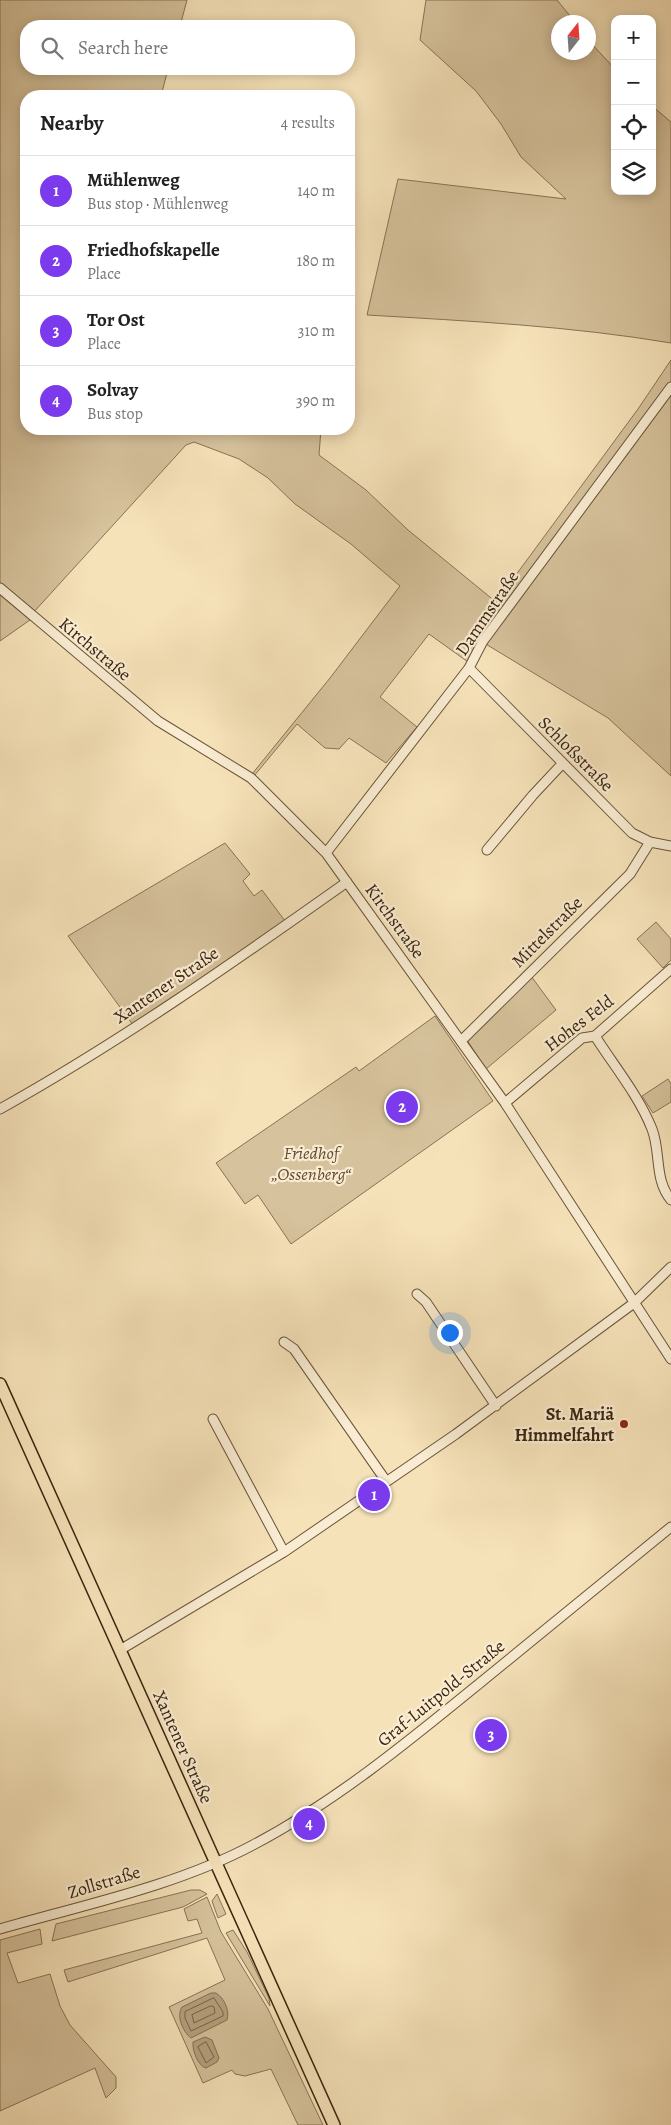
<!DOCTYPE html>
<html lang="en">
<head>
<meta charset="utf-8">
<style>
  body { margin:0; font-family:Alegreya,serif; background:#f6f6f6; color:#222 }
  .controls { position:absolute; right:15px; top:15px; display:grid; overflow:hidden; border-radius:10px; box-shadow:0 2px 12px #0003 }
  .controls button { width:45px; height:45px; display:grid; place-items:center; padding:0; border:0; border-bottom:1px solid #e0e0e0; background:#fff; color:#222; font:25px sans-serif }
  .compass { position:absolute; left:551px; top:15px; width:45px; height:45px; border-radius:50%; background:#fff; box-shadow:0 2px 12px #0003; rotate:17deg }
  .you { position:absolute; left:449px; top:1332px; width:18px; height:18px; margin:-12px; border:4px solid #fff; border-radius:50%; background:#1a73e8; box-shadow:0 0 0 8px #1a73e833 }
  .badge { display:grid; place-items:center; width:32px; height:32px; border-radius:50%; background:#7c3aed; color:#fff; font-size:16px; font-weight:700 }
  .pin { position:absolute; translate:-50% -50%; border:2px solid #fff; box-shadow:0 1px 5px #0006 }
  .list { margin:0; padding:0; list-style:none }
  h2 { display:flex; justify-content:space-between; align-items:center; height:65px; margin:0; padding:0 20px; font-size:21px }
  h2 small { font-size:16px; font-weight:400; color:#767676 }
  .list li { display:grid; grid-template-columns:32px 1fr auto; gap:15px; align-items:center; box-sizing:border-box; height:70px; padding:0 20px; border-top:1px solid #e0e0e0 }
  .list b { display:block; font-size:19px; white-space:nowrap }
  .list p { margin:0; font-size:16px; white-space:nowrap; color:#767676 }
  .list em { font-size:16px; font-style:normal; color:#767676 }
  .icon { flex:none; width:28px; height:28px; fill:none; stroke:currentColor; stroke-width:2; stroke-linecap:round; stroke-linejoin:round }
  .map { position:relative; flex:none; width:671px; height:2125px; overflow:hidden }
  .search { position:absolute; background:#fff; box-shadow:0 2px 12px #0003; left:20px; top:20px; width:335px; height:55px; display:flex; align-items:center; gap:12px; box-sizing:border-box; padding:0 18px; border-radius:20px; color:#767676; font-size:19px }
  .panel { position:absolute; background:#fff; box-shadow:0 2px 12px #0003; left:20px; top:90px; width:335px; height:345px; border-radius:20px }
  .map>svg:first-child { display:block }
  .green { fill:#d6c29c; stroke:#887355 }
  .water { fill:#b6a17f; stroke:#846f52 }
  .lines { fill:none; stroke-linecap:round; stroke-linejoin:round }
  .shore { stroke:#786246; stroke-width:1 }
  .minor-casing { stroke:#695439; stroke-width:11 }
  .major-casing { stroke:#3a240e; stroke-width:14 }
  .minor { stroke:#f9ecd2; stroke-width:9 }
  .major { stroke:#f6e2b9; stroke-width:11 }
  .poi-dot { fill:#8f2418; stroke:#f9ecd2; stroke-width:2 }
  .labels { text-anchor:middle; stroke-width:4.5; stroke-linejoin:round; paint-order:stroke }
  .street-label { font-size:18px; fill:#3a240e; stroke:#f9ecd2 }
  .park-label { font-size:18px; font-style:italic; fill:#614c32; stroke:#f9ecd2 }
  .poi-label { font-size:18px; font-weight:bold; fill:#3a240e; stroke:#f9ecd2; text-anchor:end }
</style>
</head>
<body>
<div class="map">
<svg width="671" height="2125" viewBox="0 0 671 2125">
  <rect width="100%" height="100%" fill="#f6e2b9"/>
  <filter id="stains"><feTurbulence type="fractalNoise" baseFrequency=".004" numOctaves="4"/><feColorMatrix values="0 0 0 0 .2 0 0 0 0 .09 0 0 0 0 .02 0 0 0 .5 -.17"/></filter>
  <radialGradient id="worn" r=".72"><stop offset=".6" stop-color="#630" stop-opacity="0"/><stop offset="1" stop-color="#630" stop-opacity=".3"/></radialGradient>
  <path class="green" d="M 0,0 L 187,0 L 180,26 L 26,26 L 26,69 L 168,69 L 161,96 L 26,96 L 26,429 L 321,429 L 319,455 L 366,490 L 408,530 L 496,602 L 638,409 L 671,360 L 671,384 L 468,662 L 429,634 L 380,697 L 417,727 L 386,763 L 349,738 L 339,749 L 325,748 L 297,724 L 254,776 L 252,774 L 330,678 L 400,586 L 351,544 L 295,504 L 268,478 L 239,459 L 194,442 L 186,445 L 32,614 L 0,586 Z
    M 426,0 L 557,0 L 575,22 L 558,22 L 558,52 L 588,52 L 589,41 L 615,69 L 615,191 L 652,191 L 652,106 L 671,122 L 671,343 C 570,326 469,321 367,315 L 398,179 L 566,199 L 521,157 L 501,124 L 476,91 L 420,40 Z
    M 671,393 L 671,776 L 608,718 L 484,643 Z
    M 0,595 L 30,620 L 0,641 Z
    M 225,843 L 250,874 L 243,881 L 254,896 L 262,890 L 285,921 L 133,1025 L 68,936 Z
    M 656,922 L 671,939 L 671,960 L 663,968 L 637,939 Z
    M 531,976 L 556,1010 L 486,1069 L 467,1040 Z
    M 435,1016 L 493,1101 L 291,1244 L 258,1195 L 245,1204 L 216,1163 L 356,1067 L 359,1071 Z
    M 668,1079 L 671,1084 L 671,1102 L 653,1113 L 642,1096 Z
    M 191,1890 L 200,1890 L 207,1894 L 183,1907 L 52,1941 L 56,1924 Z
    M 217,1894 L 226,1914 L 218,1918 L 212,1901 Z
    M 207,1897 L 221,1932 L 268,2009 L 323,2125 L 298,2125 L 271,2069 L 245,2076 L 235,2074 L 232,2070 L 203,2083 L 169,2007 L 225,1980 L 207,1938 L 68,1982 L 64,1970 L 202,1933 L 197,1919 L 188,1921 L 184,1909 Z
    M 40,1929 L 42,1944 L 7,1953 L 18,1983 L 50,1974 L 60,2006 L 70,2025 L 116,2077 L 116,2088 L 106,2098 L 95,2068 L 0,2111 L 0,1940 Z
    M 233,1930 L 247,1952 L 269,1998 L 270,2006 L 226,1933 Z"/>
  <path class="water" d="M 211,1993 L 216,1993 C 224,1998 230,2010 227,2020 L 191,2038 C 183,2032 176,2016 182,2007 Z
    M 205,2037 L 212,2040 L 219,2058 L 217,2062 L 206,2068 C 198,2066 192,2050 193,2042 Z"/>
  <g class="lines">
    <path class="shore" d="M 214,1998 L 223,2012 L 223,2016 L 191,2031 L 185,2018 L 185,2012 Z
      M 211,2006 L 214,2007 L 215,2013 L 194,2023 L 192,2015 Z
      M 206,2042 L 214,2057 L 206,2063 L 198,2047 Z"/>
    <g class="minor-casing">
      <path id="minor" d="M 0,588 L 158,721 L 251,778 L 326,853 L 505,1103 L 671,1359
        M 469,668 L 632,833 L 650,842 L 671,846
        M 487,850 L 533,795 L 562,764
        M 326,853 L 469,668 L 483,641 L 671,387
        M 595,1036 C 614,1066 639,1096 652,1129 C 661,1152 654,1180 671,1200
        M 461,1041 L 630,874 L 650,842
        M 505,1103 L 582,1038 L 595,1036 L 671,969
        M 0,1109 C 120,1042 234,962 347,882
        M 417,1294 L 426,1302 L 496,1406
        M 284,1342 L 294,1349 L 386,1481
        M 213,1419 L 284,1552
        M 120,1650 L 284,1552 L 456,1434 L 634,1303 L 671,1267
        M 0,1929 C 83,1905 176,1886 253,1845 C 335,1802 409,1741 480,1683 C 544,1631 608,1579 671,1527"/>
    </g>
    <g class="major-casing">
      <path id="major" d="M 0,1384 L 334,2125"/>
    </g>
    <use href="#minor" class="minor"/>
    <use href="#major" class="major"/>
  </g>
  <circle class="poi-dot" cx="624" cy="1424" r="5"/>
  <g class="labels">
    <g class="street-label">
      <text transform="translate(487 613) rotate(-56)" y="6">Dammstraße</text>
      <text transform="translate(95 649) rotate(40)" y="6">Kirchstraße</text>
      <text transform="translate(576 754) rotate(45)" y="6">Schloßstraße</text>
      <text transform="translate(395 921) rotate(54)" y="6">Kirchstraße</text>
      <text transform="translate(547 932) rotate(-45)" y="6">Mittelstraße</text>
      <text transform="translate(166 985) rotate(-34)" y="6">Xantener Straße</text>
      <text transform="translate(579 1023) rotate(-37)" y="6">Hohes Feld</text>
      <text transform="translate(441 1693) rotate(-39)" y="6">Graf-Luitpold-Straße</text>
      <text transform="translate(183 1747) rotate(66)" y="6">Xantener Straße</text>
      <text transform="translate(104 1882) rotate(-17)" y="6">Zollstraße</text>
    </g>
    <g class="park-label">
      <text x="311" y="1159">Friedhof<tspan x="311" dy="21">„Ossenberg“</tspan></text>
    </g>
    <g class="poi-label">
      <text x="614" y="1420">St. Mariä<tspan x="614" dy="21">Himmelfahrt</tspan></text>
    </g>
  </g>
  <rect width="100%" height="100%" filter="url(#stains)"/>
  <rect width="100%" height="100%" fill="url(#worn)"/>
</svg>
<div class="controls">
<button>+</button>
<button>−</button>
<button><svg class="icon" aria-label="locate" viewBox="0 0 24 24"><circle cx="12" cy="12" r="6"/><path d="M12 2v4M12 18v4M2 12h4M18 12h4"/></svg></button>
<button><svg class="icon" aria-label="layers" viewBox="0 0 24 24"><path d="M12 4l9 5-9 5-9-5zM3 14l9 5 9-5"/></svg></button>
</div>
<svg class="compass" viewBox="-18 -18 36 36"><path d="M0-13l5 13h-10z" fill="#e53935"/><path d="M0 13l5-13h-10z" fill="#767676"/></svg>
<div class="you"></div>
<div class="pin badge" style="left:374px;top:1495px">1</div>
<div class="pin badge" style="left:402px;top:1107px">2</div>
<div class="pin badge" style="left:491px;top:1735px">3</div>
<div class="pin badge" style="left:309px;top:1824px">4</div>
<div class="search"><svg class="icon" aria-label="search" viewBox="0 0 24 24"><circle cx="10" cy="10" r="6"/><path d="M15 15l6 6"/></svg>Search here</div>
<section class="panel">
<h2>Nearby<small>4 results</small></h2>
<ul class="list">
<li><span class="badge">1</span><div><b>Mühlenweg</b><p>Bus stop · Mühlenweg</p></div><em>140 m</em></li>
<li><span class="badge">2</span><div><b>Friedhofskapelle</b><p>Place</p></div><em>180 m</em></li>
<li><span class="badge">3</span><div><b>Tor Ost</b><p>Place</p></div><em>310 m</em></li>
<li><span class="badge">4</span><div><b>Solvay</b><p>Bus stop</p></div><em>390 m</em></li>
</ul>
</section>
</div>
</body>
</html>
